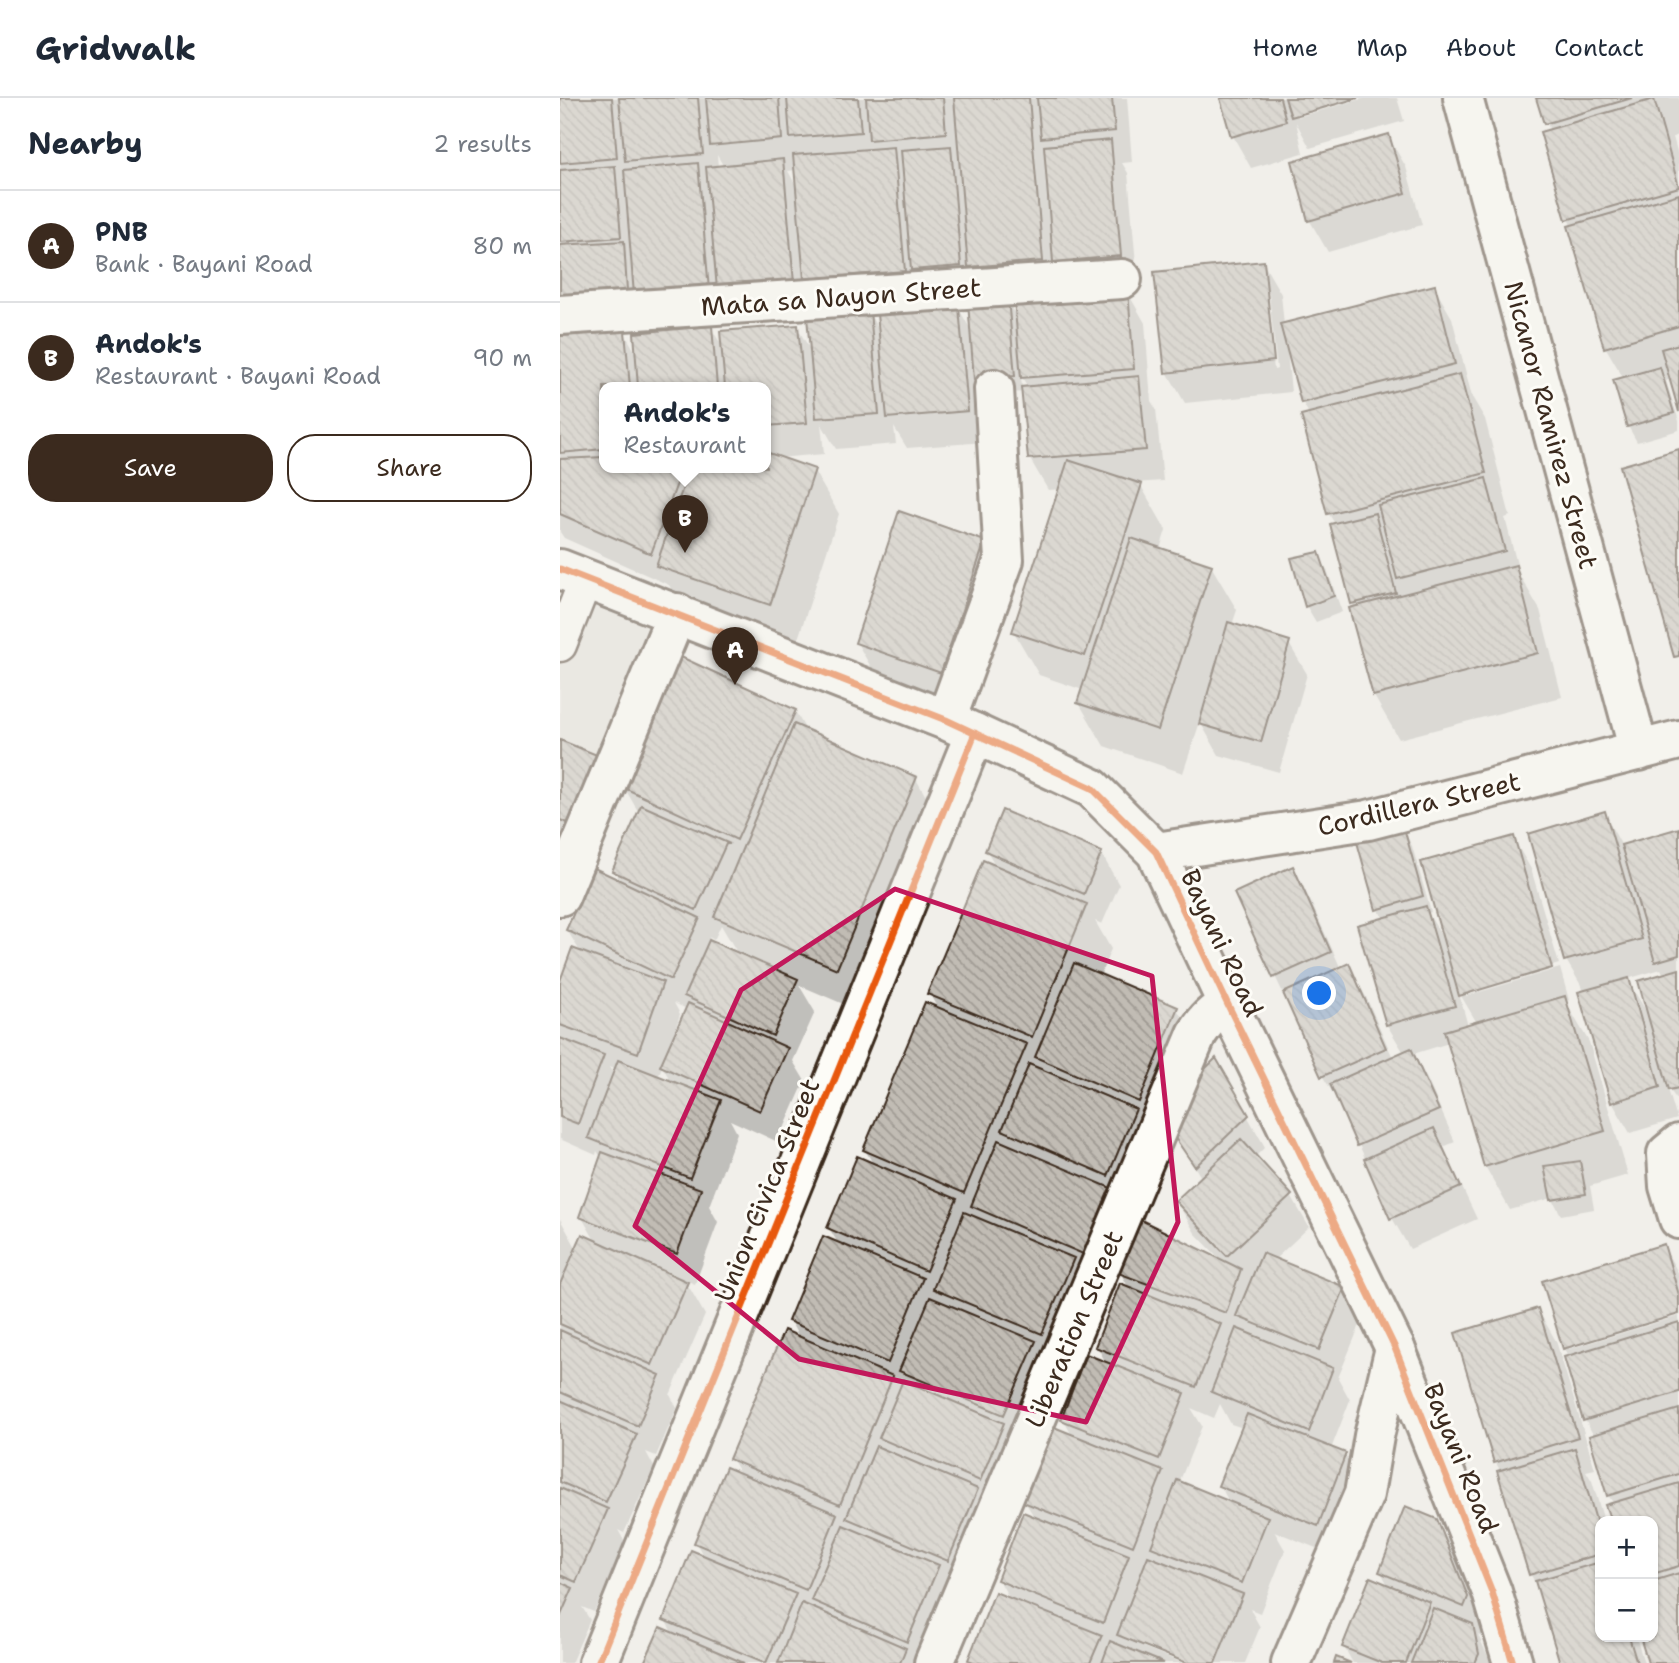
<!DOCTYPE html>
<html lang="en">
<head>
<meta charset="utf-8">
<style>
  body { margin:0; font-family:"Shantell Sans",sans-serif; background:#f2f2f3; color:#1f2937 }
  .controls { position:absolute; right:21px; bottom:21px; display:grid; overflow:hidden; border-radius:14px; box-shadow:0 2px 5px #0004 }
  .controls button { width:63px; height:63px; display:grid; place-items:center; padding:0; border:0; border-bottom:2px solid #e0e1e3; background:#fff; color:#1f2937; font:35px sans-serif }
  .you { position:absolute; left:760px; top:896px; width:24px; height:24px; margin:-18px; border:5px solid #fff; border-radius:50%; background:#1a73e8; box-shadow:0 0 0 10px #1a73e833 }
  .badge { display:grid; place-items:center; width:46px; height:46px; border-radius:50%; background:#3b2a1e; color:#fff; font-size:23px; font-weight:700 }
  .pin { position:absolute; translate:-50% -58px; filter:drop-shadow(0 2px 4px #0008) }
  .pin::after { content:''; position:absolute; top:37px; width:24px; height:21px; background:inherit; clip-path:polygon(0 0,100% 0,50% 100%) }
  .popup { position:absolute; left:39px; top:284px; width:172px; height:91px; box-sizing:border-box; display:grid; place-content:center; border-radius:14px; background:#fff; filter:drop-shadow(0 2px 5px #0005); font-size:23px; white-space:nowrap; color:#747a83 }
  .popup b { font-size:26px; color:#1f2937 }
  .popup::after { content:''; position:absolute; left:50%; top:100%; margin-left:-14px; border:14px solid transparent; border-top-color:#fff }
  .list { margin:0; padding:0; list-style:none }
  h2 { display:flex; justify-content:space-between; align-items:center; height:91px; margin:0; padding:0 28px; font-size:30px }
  h2 small { font-size:23px; font-weight:400; color:#747a83 }
  .list li { display:grid; grid-template-columns:46px 1fr auto; gap:21px; align-items:center; box-sizing:border-box; height:112px; padding:0 28px; border-top:2px solid #e0e1e3 }
  .list b { display:block; font-size:26px; white-space:nowrap }
  .list p { margin:0; font-size:23px; white-space:nowrap; color:#747a83 }
  .list em { font-size:23px; font-style:normal; color:#747a83 }
  .actions { display:flex; gap:14px; padding:21px 28px }
  .actions a { flex:1; padding:16px 0; border:2px solid #3b2a1e; border-radius:28px; text-align:center; font-size:24px; color:#3b2a1e }
  .actions .main { background:#3b2a1e; color:#fff }
  .map { position:relative; flex:none; width:1119px; height:1565px; overflow:hidden }
  header { display:flex; align-items:center; gap:42px; box-sizing:border-box; height:98px; padding:0 35px; background:#fff; border-bottom:2px solid #e0e1e3 }
  header strong { font-size:33px }
  nav { display:flex; gap:38px; margin-inline-start:auto; font-size:24px }
  main { display:flex }
  aside { flex:1; background:#fff }
  .map>svg:first-child { display:block }
  .built { fill:#e3e0da }
  .shadow { fill:#0003; fill-rule:evenodd }
  .building { fill:url(#building-back-hatch); stroke:#3b2a1e; stroke-width:2 }
  .lines { fill:none; stroke-linecap:round; stroke-linejoin:round }
  .lane-casing { stroke:#3b2a1e; stroke-width:37 }
  .street-casing { stroke:#3b2a1e; stroke-width:44 }
  .secondary-casing { stroke:#3b2a1e; stroke-width:44 }
  .lane { stroke:#fdfcf7; stroke-width:32 }
  .street { stroke:#fdfcf7; stroke-width:38 }
  .secondary { stroke:#fdfcf7; stroke-width:38 }
  .cycleway-casing { stroke:#fdfcf7; stroke-width:11 }
  .cycleway { stroke:#e8590c; stroke-width:7 }
  .marked { fill:none; stroke:#c2185b; stroke-width:5; stroke-linejoin:round }
  .labels { text-anchor:middle; stroke-width:6; stroke-linejoin:round; paint-order:stroke }
  .street-label { font-size:26px; fill:#3b2a1e; stroke:#fdfcf7 }
</style>
</head>
<body>
<header>
<strong>Gridwalk</strong>
<nav><a>Home</a><a>Map</a><a>About</a><a>Contact</a></nav>
</header>
<main>
<aside>
<h2>Nearby<small>2 results</small></h2>
<ul class="list">
<li><span class="badge">A</span><div><b>PNB</b><p>Bank · Bayani Road</p></div><em>80 m</em></li>
<li><span class="badge">B</span><div><b>Andok's</b><p>Restaurant · Bayani Road</p></div><em>90 m</em></li>
</ul>
<div class="actions"><a class="main">Save</a><a>Share</a></div>
</aside>
<div class="map">
<svg width="1119" height="1565" viewBox="0 0 1119 1565">
  <defs>
    <pattern id="building-back-hatch" width="6" height="6" patternUnits="userSpaceOnUse" patternTransform="scale(1.75)"><rect width="6" height="6" fill="#c1bcb4"/><path d="M-1 5l2 2M0 0l6 6M5-1l2 2" fill="none" stroke="#9e9992"/></pattern>
  </defs>
  <rect width="100%" height="100%" fill="#f1efea"/>
  <filter id="ink" filterUnits="userSpaceOnUse"><feTurbulence type="fractalNoise" baseFrequency=".0143" numOctaves="2"/><feDisplacementMap in="SourceGraphic" scale="14" xChannelSelector="R" yChannelSelector="G"/><feConvolveMatrix kernelMatrix="1 2 1 2 8 2 1 2 1" color-interpolation-filters="sRGB"/></filter>
  <g filter="url(#ink)">
    <path class="built" d="M 0,493 L 87,529 L 7,726 L 0,723 Z"/>
    <path class="shadow" d="M 0,0 L 567,0 L 572,64 L 562,65 L 568,75 L 578,189 L 565,190 L 585,225 L 591,303 L 596,311 L 603,383 L 573,385 L 581,388 L 606,432 L 600,451 L 651,468 L 677,512 L 672,527 L 728,544 L 747,576 L 719,674 L 659,657 L 640,624 L 623,675 L 544,648 L 519,605 L 523,592 L 479,577 L 454,534 L 501,391 L 488,392 L 470,361 L 464,294 L 425,297 L 420,288 L 425,344 L 347,350 L 334,329 L 336,346 L 276,351 L 261,325 L 264,356 L 217,360 L 254,373 L 279,416 L 235,550 L 124,512 L 109,487 L 4,440 L 0,434 L 0,240 L 64,234 L 77,257 L 75,236 L 151,230 L 164,251 L 162,235 L 237,229 L 252,255 L 249,220 L 309,215 L 321,236 L 319,218 L 399,211 L 413,236 L 410,206 L 447,202 L 457,220 L 456,203 L 536,196 L 536,193 L 513,195 L 498,169 L 500,194 L 428,199 L 416,180 L 418,199 L 370,203 L 360,186 L 362,204 L 264,212 L 248,184 L 250,216 L 177,222 L 164,201 L 166,223 L 94,228 L 83,209 L 84,224 L 1,230 ZM 157,57 L 164,69 L 158,69 ZM 236,72 L 238,91 L 228,73 ZM 461,277 L 468,290 L 462,290 ZM 44,289 L 206,289 L 206,369 L 98,369 L 99,372 L 93,369 L 44,369 ZM 129,375 L 124,392 L 118,382 L 109,377 Z
      M 662,0 L 792,0 L 738,15 L 738,19 L 805,0 L 837,0 L 844,23 L 750,50 L 736,24 L 743,55 L 691,70 L 673,38 Z
      M 978,0 L 1119,0 L 1119,37 L 1113,39 L 1119,60 L 1119,308 L 1111,281 L 1106,283 L 1119,323 L 1119,332 L 1077,344 L 1068,328 L 1064,281 L 1046,250 L 1010,129 L 1012,129 L 1008,121 L 990,33 Z
      M 828,38 L 846,69 L 862,127 L 768,154 L 750,123 L 734,64 Z
      M 703,165 L 721,196 L 724,227 L 874,189 L 892,220 L 912,299 L 925,321 L 950,418 L 945,420 L 960,478 L 980,512 L 1002,599 L 839,641 L 814,598 L 775,426 L 769,416 L 744,318 L 749,316 L 743,305 L 729,254 L 727,254 L 731,294 L 625,305 L 607,274 ZM 706,195 L 709,195 L 717,271 L 714,272 Z
      M 424,444 L 442,475 L 398,605 L 315,576 L 297,545 Z
      M 758,456 L 767,472 L 782,514 L 756,524 L 747,509 L 733,462 Z
      M 235,613 L 247,634 L 356,681 L 381,725 L 302,914 L 239,887 L 255,914 L 233,963 L 245,983 L 218,1044 L 170,1022 L 177,1035 L 149,1108 L 158,1124 L 135,1186 L 125,1182 L 145,1217 L 110,1297 L 117,1310 L 96,1358 L 86,1354 L 94,1369 L 64,1435 L 58,1432 L 65,1444 L 34,1514 L 22,1509 L 30,1522 L 11,1565 L 0,1565 L 0,1121 L 17,1151 L 36,1144 L 21,1118 L 42,1061 L 37,1053 L 36,1057 L 0,1041 L 0,888 L 21,855 L 7,832 L 61,785 L 54,772 L 79,715 L 64,689 ZM 161,827 L 178,856 L 152,845 L 149,839 L 154,842 ZM 114,905 L 127,911 L 116,936 L 114,935 L 120,916 ZM 102,968 L 112,985 L 98,980 ZM 49,969 L 56,971 L 54,977 Z
      M 0,644 L 36,659 L 54,690 L 0,801 Z
      M 1044,716 L 1062,748 L 1119,732 L 1119,1005 L 1107,988 L 1117,1021 L 1070,1035 L 1052,1004 L 1025,894 L 1006,862 ZM 1101,871 L 1104,877 L 1089,918 L 1067,881 Z
      M 843,732 L 852,748 L 871,814 L 868,815 L 884,842 L 953,740 L 971,771 L 999,866 L 906,894 L 906,898 L 1000,870 L 1009,902 L 1005,903 L 1029,944 L 1068,1077 L 1030,1088 L 1034,1111 L 1001,1117 L 992,1100 L 950,1112 L 925,1068 L 889,945 L 853,956 L 868,983 L 895,1044 L 883,1049 L 917,1121 L 850,1151 L 832,1120 L 782,1009 L 763,979 L 676,796 L 732,771 L 750,802 L 781,871 L 788,867 L 806,899 L 833,960 L 844,955 L 827,927 L 799,829 L 824,821 L 818,811 ZM 899,896 L 900,896 L 917,925 L 908,928 Z
      M 427,753 L 541,755 L 559,787 L 542,826 L 535,823 L 551,851 L 540,878 L 617,911 L 635,942 L 369,1565 L 86,1565 L 113,1536 L 105,1522 L 144,1459 L 136,1445 L 181,1377 L 171,1361 L 240,1241 L 230,1223 L 279,1147 L 269,1130 L 314,1067 L 305,1052 L 378,911 L 369,895 L 437,770 Z
      M 656,963 L 705,1049 L 695,1059 L 731,1098 L 749,1129 L 714,1162 L 784,1190 L 802,1222 L 778,1280 L 790,1302 L 771,1351 L 785,1357 L 803,1388 L 776,1458 L 714,1433 L 725,1452 L 700,1515 L 690,1511 L 700,1529 L 685,1565 L 631,1565 L 583,1545 L 583,1549 L 622,1565 L 412,1565 L 410,1562 L 451,1503 L 439,1482 L 475,1420 L 465,1404 L 513,1339 L 503,1321 L 547,1267 L 537,1248 L 570,1192 L 560,1174 L 662,1163 L 635,1135 L 617,1104 L 642,1081 L 615,1037 ZM 660,1306 L 671,1326 L 683,1330 L 660,1387 L 670,1406 L 619,1385 L 642,1328 L 631,1310 L 654,1320 Z
      M 1103,1148 L 1119,1176 L 1119,1214 L 1009,1248 L 1009,1251 L 1119,1218 L 1119,1565 L 1090,1565 L 1082,1539 L 1093,1539 L 1093,1423 L 1052,1423 L 1048,1408 L 1054,1406 L 1048,1397 L 1034,1338 L 1025,1322 L 1009,1259 L 1004,1251 L 984,1184 Z
      M 978,1212 L 996,1243 L 1035,1371 L 1026,1373 L 1032,1383 L 1044,1423 L 1040,1423 L 1040,1539 L 1076,1539 L 1084,1565 L 1002,1565 L 980,1494 L 971,1477 L 941,1374 L 936,1365 L 897,1236 Z
      M 876,1422 L 894,1454 L 925,1532 L 922,1539 L 918,1537 L 931,1565 L 793,1565 L 784,1549 L 829,1489 L 821,1474 Z"/>
    <path class="building" d="M 0,0 L 52,0 L 57,60 L 0,65 Z
      M 59,0 L 138,0 L 143,56 L 65,63 Z
      M 146,0 L 219,0 L 222,41 L 150,48 Z
      M 227,0 L 298,0 L 301,34 L 230,40 Z
      M 306,0 L 383,0 L 386,35 L 309,42 Z
      M 394,0 L 469,0 L 483,163 L 408,169 Z
      M 477,0 L 552,0 L 555,33 L 481,40 Z
      M 660,0 L 720,0 L 726,23 L 671,39 Z
      M 725,0 L 798,0 L 731,19 Z
      M 976,0 L 1072,0 L 984,26 Z
      M 1094,1 L 1119,89 L 1006,122 L 980,34 Z
      M 829,36 L 846,95 L 748,123 L 732,63 Z
      M 551,42 L 561,158 L 493,164 L 484,48 Z
      M 391,48 L 401,168 L 351,172 L 341,52 Z
      M 334,49 L 345,173 L 244,181 L 233,57 Z
      M 223,61 L 234,185 L 157,191 L 146,69 Z
      M 138,65 L 149,192 L 74,197 L 64,72 Z
      M 55,68 L 61,139 L 0,144 L 0,72 Z
      M 1119,96 L 1119,228 L 1044,250 L 1008,128 Z
      M 64,143 L 67,193 L 0,198 L 0,147 Z
      M 704,163 L 714,263 L 605,275 L 594,174 Z
      M 875,187 L 895,266 L 741,305 L 720,226 Z
      M 568,192 L 574,271 L 461,280 L 454,201 Z
      M 448,200 L 455,278 L 414,282 L 408,204 Z
      M 399,209 L 408,313 L 327,320 L 317,216 Z
      M 310,213 L 319,316 L 256,320 L 247,219 Z
      M 238,227 L 247,325 L 206,328 L 206,289 L 165,289 L 160,233 Z
      M 152,228 L 157,289 L 78,289 L 74,235 Z
      M 65,233 L 70,289 L 44,289 L 44,351 L 0,355 L 0,238 Z
      M 1119,246 L 1119,314 L 1101,251 Z
      M 1100,269 L 1114,315 L 1067,329 L 1053,282 Z
      M 900,276 L 926,375 L 767,416 L 741,317 Z
      M 579,278 L 586,352 L 468,361 L 461,289 Z
      M 1119,351 L 1119,558 L 1114,559 L 1060,368 Z
      M 206,354 L 255,371 L 210,507 L 96,468 L 130,369 L 206,369 Z
      M 44,359 L 44,369 L 97,369 L 119,380 L 91,456 L 0,416 L 0,361 Z
      M 508,362 L 582,386 L 525,558 L 452,534 Z
      M 926,380 L 945,453 L 837,481 L 818,407 Z
      M 339,413 L 425,443 L 381,575 L 295,545 Z
      M 815,415 L 836,495 L 791,506 L 770,426 Z
      M 571,440 L 652,467 L 598,632 L 517,605 Z
      M 759,454 L 774,498 L 745,509 L 731,460 Z
      M 956,467 L 978,555 L 813,598 L 789,510 Z
      M 668,524 L 730,543 L 701,644 L 639,626 Z
      M 121,559 L 236,612 L 177,742 L 62,689 Z
      M 234,626 L 357,679 L 277,871 L 154,819 Z
      M 0,642 L 37,657 L 8,725 L 0,722 Z
      M 81,707 L 170,746 L 166,746 L 136,812 L 52,773 Z
      M 442,712 L 542,754 L 524,796 L 425,753 Z
      M 1045,713 L 1082,841 L 1004,863 L 968,736 Z
      M 844,730 L 863,798 L 816,812 L 797,744 Z
      M 1119,730 L 1119,857 L 1095,864 L 1061,747 Z
      M 954,738 L 992,870 L 899,898 L 861,764 Z
      M 423,762 L 527,806 L 472,939 L 367,896 Z
      M 733,768 L 771,854 L 713,880 L 674,795 Z
      M 34,770 L 140,820 L 111,882 L 6,832 Z
      M 866,808 L 895,908 L 826,927 L 797,827 Z
      M 149,842 L 238,881 L 213,938 L 124,898 Z
      M 12,850 L 103,884 L 78,955 L 0,927 L 0,883 Z
      M 514,865 L 618,909 L 579,1004 L 475,959 Z
      M 789,865 L 826,950 L 761,979 L 723,895 Z
      M 1119,871 L 1119,990 L 1109,992 L 1078,883 Z
      M 1069,880 L 1100,989 L 1051,1005 L 1018,894 Z
      M 1005,898 L 1045,1033 L 924,1069 L 884,933 Z
      M 365,904 L 467,946 L 404,1095 L 303,1052 Z
      M 128,905 L 228,950 L 200,1013 L 100,968 Z
      M 0,940 L 44,957 L 18,1026 L 0,1019 Z
      M 851,950 L 879,1012 L 797,1048 L 770,986 Z
      M 656,960 L 689,1017 L 635,1069 L 613,1037 L 638,978 Z
      M 58,962 L 161,1002 L 130,1080 L 28,1040 Z
      M 469,966 L 576,1011 L 548,1078 L 442,1032 Z
      M 874,1030 L 901,1089 L 830,1121 L 804,1061 Z
      M 681,1041 L 732,1097 L 667,1158 L 615,1103 Z
      M 438,1042 L 551,1090 L 523,1156 L 411,1108 Z
      M 42,1054 L 141,1091 L 117,1156 L 19,1119 Z
      M 297,1058 L 397,1101 L 366,1173 L 267,1130 Z
      M 1020,1063 L 1026,1096 L 991,1102 L 984,1068 Z
      M 404,1114 L 514,1160 L 482,1236 L 373,1191 Z
      M 579,1121 L 681,1171 L 666,1215 L 558,1175 Z
      M 22,1136 L 128,1184 L 92,1267 L 0,1226 L 0,1186 Z
      M 263,1138 L 363,1180 L 328,1265 L 228,1223 Z
      M 1104,1146 L 1119,1197 L 1119,1216 L 1003,1251 L 982,1183 Z
      M 702,1155 L 785,1189 L 759,1252 L 676,1218 Z
      M 560,1185 L 661,1226 L 636,1289 L 535,1249 Z
      M 370,1199 L 476,1243 L 444,1317 L 339,1273 Z
      M 978,1210 L 1018,1339 L 934,1365 L 895,1235 Z
      M 1119,1224 L 1119,1294 L 1023,1323 L 1004,1259 Z
      M 676,1230 L 773,1270 L 749,1334 L 651,1294 Z
      M 0,1232 L 100,1277 L 78,1328 L 0,1294 Z
      M 224,1232 L 333,1278 L 280,1407 L 169,1361 Z
      M 526,1256 L 625,1295 L 599,1361 L 501,1322 Z
      M 343,1282 L 444,1325 L 420,1383 L 319,1340 Z
      M 0,1302 L 77,1336 L 46,1404 L 0,1384 Z
      M 1119,1311 L 1119,1376 L 1047,1398 L 1029,1338 Z
      M 687,1316 L 786,1355 L 758,1428 L 658,1388 Z
      M 494,1329 L 603,1373 L 573,1448 L 463,1404 Z
      M 316,1348 L 418,1391 L 388,1463 L 286,1420 Z
      M 1015,1350 L 1040,1436 L 1040,1456 L 969,1477 L 937,1373 Z
      M 166,1369 L 277,1416 L 246,1492 L 134,1445 Z
      M 617,1382 L 708,1419 L 682,1485 L 591,1449 Z
      M 1119,1385 L 1119,1468 L 1093,1476 L 1093,1423 L 1051,1423 L 1045,1407 Z
      M 0,1390 L 48,1411 L 16,1484 L 0,1477 Z
      M 845,1408 L 877,1421 L 908,1499 L 904,1509 L 819,1474 Z
      M 463,1414 L 569,1457 L 543,1525 L 437,1482 Z
      M 283,1427 L 379,1467 L 347,1544 L 251,1502 Z
      M 131,1452 L 236,1496 L 206,1565 L 103,1522 Z
      M 588,1458 L 683,1496 L 655,1565 L 627,1565 L 557,1537 Z
      M 1040,1464 L 1040,1539 L 1069,1539 L 1077,1565 L 1000,1565 L 975,1483 Z
      M 1119,1475 L 1119,1565 L 1088,1565 L 1080,1539 L 1093,1539 L 1093,1483 Z
      M 810,1479 L 870,1504 L 846,1565 L 822,1565 L 782,1549 Z
      M 0,1484 L 13,1490 L 0,1519 Z
      M 435,1494 L 542,1537 L 530,1565 L 416,1565 L 408,1562 Z
      M 242,1505 L 346,1550 L 340,1565 L 218,1565 Z
      M 873,1510 L 913,1526 L 919,1556 L 915,1565 L 851,1565 Z
      M 100,1529 L 184,1565 L 84,1565 Z
      M 550,1543 L 604,1565 L 542,1565 Z
      M 776,1559 L 791,1565 L 774,1565 Z"/>
    <g class="lines">
      <g class="lane-casing">
        <path id="lane" d="M 0,547 L 26,481"/>
      </g>
      <g class="street-casing">
        <path id="street" d="M 0,217 L 562,181
          M 386,622 L 444,462 L 434,291
          M 0,798 L 117,515
          M 1119,1046 L 1107,1056 L 1109,1088 L 1119,1121
          M 38,1565 L 415,635
          M 374,1565 L 637,936 C 646,922 653,914 668,907
          M 731,1565 L 804,1396 L 814,1338 L 835,1250"/>
      </g>
      <g class="secondary-casing">
        <path id="secondary" d="M 903,0 L 1079,653
          M 0,471 L 386,622 L 532,690 L 596,754 L 668,907 L 835,1250 L 932,1494 L 953,1565
          M 596,754 L 808,722 L 1119,642"/>
      </g>
      <use href="#lane" class="lane"/>
      <use href="#street" class="street"/>
      <use href="#secondary" class="secondary"/>
      <g class="cycleway-casing">
        <path id="cycleway" d="M 0,471 L 386,622 L 532,690 L 596,754 L 668,907 L 835,1250 L 932,1494 L 953,1565
          M 38,1565 L 415,635"/>
      </g>
      <use href="#cycleway" class="cycleway"/>
    </g>
  </g>
  <path d="M0 0H1119V1565H0ZM 335,791 L 592,878 L 618,1124 L 526,1324 L 239,1261 L 75,1128 L 181,892 Z" fill="#f1efea" fill-opacity=".55" fill-rule="evenodd"/>
  <path class="marked" d="M 335,791 L 592,878 L 618,1124 L 526,1324 L 239,1261 L 75,1128 L 181,892 Z"/>
  <g class="labels">
    <g class="street-label">
      <text transform="translate(281 199) rotate(-4)" y="9">Mata sa Nayon Street</text>
      <text transform="translate(991 327) rotate(75)" y="9">Nicanor Ramirez Street</text>
      <text transform="translate(859 706) rotate(-13)" y="9">Cordillera Street</text>
      <text transform="translate(662 845) rotate(65)" y="9">Bayani Road</text>
      <text transform="translate(207 1092) rotate(-68)" y="9">Union Civica Street</text>
      <text transform="translate(514 1231) rotate(-67)" y="9">Liberation Street</text>
      <text transform="translate(901 1360) rotate(68)" y="9">Bayani Road</text>
    </g>
  </g>
</svg>
<div class="controls">
<button>+</button>
<button>−</button>
</div>
<div class="you"></div>
<div class="pin badge" style="left:175px;top:587px">A</div>
<div class="pin badge" style="left:125px;top:455px">B</div>
<div class="popup"><b>Andok's</b>Restaurant</div>
</div>
</main>
</body>
</html>
